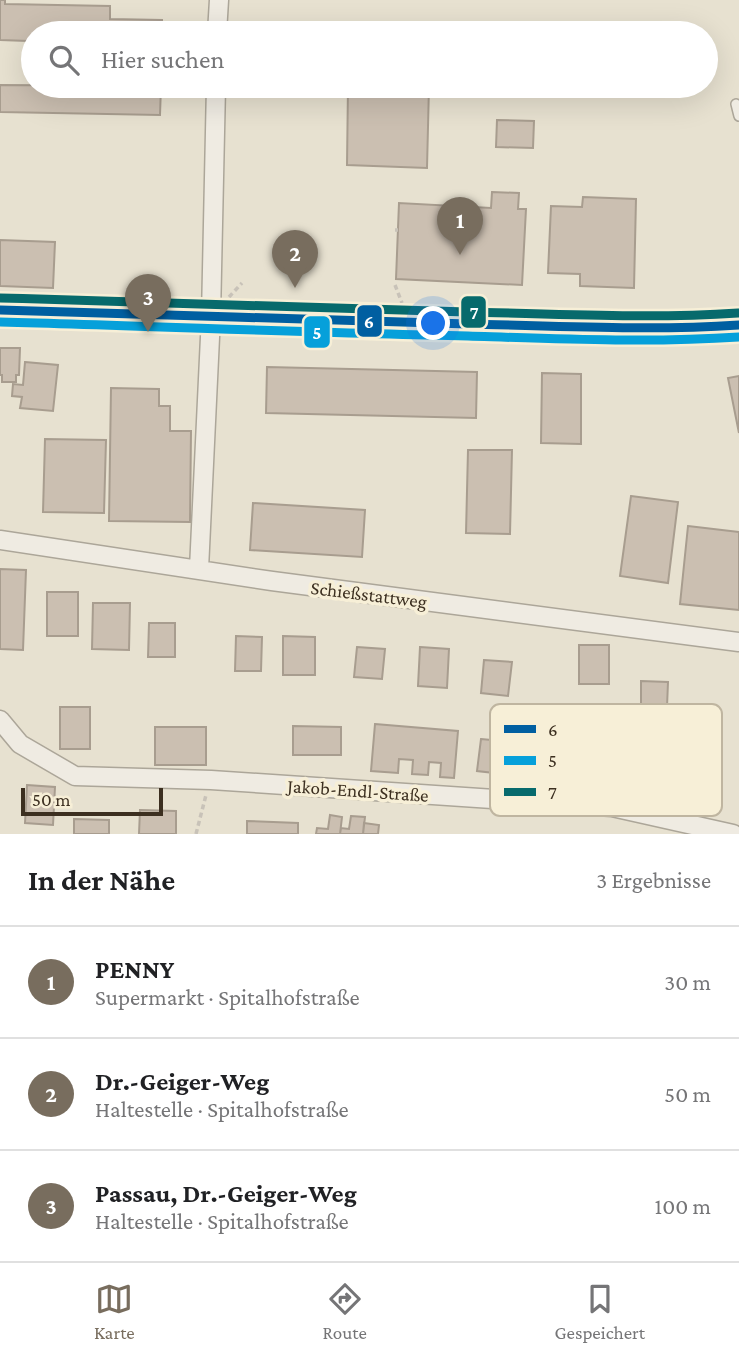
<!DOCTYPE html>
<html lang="de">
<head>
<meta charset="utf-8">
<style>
  body { margin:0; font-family:"Crimson Pro",serif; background:#f6f6f6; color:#202124 }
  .scale { position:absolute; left:21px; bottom:18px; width:142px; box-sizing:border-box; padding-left:7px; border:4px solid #3c2f20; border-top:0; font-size:19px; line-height:24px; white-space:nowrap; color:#3c2f20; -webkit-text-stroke:5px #f7efd7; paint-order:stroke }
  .you { position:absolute; left:434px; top:324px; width:24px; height:24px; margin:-18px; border:5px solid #fff; border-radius:50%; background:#1a73e8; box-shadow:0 0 0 10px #1a73e833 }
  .badge { display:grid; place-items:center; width:46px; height:46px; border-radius:50%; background:#786d5e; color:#fff; font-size:23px; font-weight:700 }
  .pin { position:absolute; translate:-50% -58px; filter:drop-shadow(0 2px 4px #0008) }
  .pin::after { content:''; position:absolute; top:37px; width:24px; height:21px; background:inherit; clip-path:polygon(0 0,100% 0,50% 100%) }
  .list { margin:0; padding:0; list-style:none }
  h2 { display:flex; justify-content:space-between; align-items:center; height:91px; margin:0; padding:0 28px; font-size:30px }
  h2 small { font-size:23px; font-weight:400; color:#757577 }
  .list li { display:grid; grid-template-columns:46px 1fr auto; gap:21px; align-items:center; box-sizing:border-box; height:112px; padding:0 28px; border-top:2px solid #e0e0e0 }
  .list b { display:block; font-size:26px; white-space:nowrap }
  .list p { margin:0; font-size:23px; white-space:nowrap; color:#757577 }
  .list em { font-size:23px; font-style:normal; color:#757577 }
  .icon { flex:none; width:38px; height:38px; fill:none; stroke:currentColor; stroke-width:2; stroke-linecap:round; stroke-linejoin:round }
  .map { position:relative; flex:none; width:739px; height:834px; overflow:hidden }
  .search { position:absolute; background:#fff; box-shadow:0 7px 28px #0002; left:21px; right:21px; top:21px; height:77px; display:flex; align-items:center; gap:18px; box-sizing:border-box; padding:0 24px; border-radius:38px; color:#757577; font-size:26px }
  .sheet { height:427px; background:#fff }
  nav { display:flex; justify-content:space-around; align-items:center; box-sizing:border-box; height:98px; border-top:2px solid #e0e0e0; background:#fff; font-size:19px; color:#757577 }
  nav a { display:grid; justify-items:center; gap:4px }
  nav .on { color:#786d5e }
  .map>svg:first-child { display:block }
  .building { fill:#cbbfb1; stroke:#a89d8f; stroke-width:2 }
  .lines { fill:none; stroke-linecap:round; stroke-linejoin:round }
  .service-casing { stroke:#aca699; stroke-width:12 }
  .minor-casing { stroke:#aca699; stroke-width:21 }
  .tertiary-casing { stroke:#aca699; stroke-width:26 }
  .path { stroke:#c8c2b8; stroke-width:3.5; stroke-dasharray:5 3.5; stroke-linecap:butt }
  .service { stroke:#efebe2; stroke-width:9 }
  .minor { stroke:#efebe2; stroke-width:18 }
  .tertiary { stroke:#efebe2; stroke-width:23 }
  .bus-1-casing { stroke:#f7efd7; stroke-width:14 }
  .bus-2-casing { stroke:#f7efd7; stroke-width:14 }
  .bus-3-casing { stroke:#f7efd7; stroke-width:14 }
  .bus-1 { stroke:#005fa1; stroke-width:9 }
  .bus-2 { stroke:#06a0da; stroke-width:9 }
  .bus-3 { stroke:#076a6c; stroke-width:9 }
  .labels { text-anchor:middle; stroke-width:7; stroke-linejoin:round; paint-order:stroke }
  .street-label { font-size:19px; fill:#3c2f20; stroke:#f7efd7 }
  .key { fill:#f7efd7; stroke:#bfb5a0; stroke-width:2 }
  .key-label { font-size:19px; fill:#3c2f20 }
  .line-badge { stroke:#f7efd7; stroke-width:2.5 }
  .badge-label { font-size:19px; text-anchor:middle; font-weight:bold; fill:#fff }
</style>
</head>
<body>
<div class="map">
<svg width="739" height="834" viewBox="0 0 739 834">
  <rect width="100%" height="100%" fill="#e7e1d0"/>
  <path class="building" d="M 0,0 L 5,0 L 5,4 L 110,6 L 110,19 L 162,20 L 162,33 L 33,33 L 33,54 L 27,54 L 28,41 L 0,40 Z
    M 289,26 L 322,26 L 322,32 L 348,33 L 255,33 L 255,30 L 289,31 Z
    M 0,85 L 161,86 L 160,115 L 0,112 Z
    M 348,86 L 429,86 L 427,168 L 347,165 Z
    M 497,120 L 534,121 L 533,148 L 496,147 Z
    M 492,192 L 519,193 L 518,209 L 526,209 L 522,285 L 396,279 L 399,203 L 491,208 Z
    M 583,197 L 636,199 L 634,288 L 580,286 L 580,274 L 548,273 L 551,206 L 582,207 Z
    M 0,240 L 55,242 L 53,288 L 0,286 Z
    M 0,348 L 20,348 L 19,375 L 16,375 L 16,382 L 2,382 L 2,375 L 0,375 Z
    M 25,362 L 58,365 L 53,411 L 20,408 L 22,397 L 12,396 L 13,384 L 23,385 Z
    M 267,367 L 477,372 L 476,418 L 266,413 Z
    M 542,373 L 581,374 L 581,444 L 541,443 Z
    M 739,376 L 739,433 L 728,378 Z
    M 111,388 L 159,389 L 159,406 L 170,406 L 170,431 L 191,431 L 190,522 L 109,521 Z
    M 45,439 L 106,440 L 104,513 L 43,512 Z
    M 468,450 L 512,450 L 510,534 L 466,533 Z
    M 631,496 L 678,502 L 668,583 L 620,576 Z
    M 253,503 L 365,510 L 362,557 L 250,550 Z
    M 688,526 L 739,532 L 739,610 L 680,604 Z
    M 0,569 L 26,570 L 23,650 L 0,649 Z
    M 47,592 L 78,592 L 78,636 L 47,636 Z
    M 93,603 L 130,603 L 129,650 L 92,649 Z
    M 149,623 L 175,623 L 175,657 L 148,657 Z
    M 236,636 L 262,637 L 261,671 L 235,671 Z
    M 283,636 L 315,637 L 315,675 L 283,675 Z
    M 579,645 L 609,645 L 609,684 L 579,684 Z
    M 357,647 L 385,649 L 382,679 L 354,677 Z
    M 420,647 L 449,649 L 447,688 L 418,686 Z
    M 484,660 L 512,662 L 508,696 L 481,693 Z
    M 641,681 L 668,682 L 667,707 L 641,707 Z
    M 60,707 L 90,707 L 90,749 L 60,749 Z
    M 375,724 L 458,731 L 454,778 L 440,777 L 441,763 L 429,762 L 428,775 L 412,774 L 413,760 L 399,759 L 398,773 L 371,771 Z
    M 293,726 L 341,727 L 341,755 L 293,755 Z
    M 155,727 L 206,727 L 206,765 L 155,765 Z
    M 481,739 L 524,743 L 521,776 L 477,771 Z
    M 27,785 L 55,787 L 53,825 L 25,823 Z
    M 140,810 L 176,811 L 176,834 L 139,834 Z
    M 330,815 L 342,817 L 340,834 L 316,834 L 317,828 L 328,829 Z
    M 351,816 L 365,817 L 363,834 L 340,834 L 341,828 L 349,829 Z
    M 74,819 L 109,820 L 109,834 L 74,834 Z
    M 247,821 L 298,823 L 298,834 L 247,834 Z
    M 364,823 L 379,825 L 378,834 L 363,834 Z"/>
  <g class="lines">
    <g class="service-casing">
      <path id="service" d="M 736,104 L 739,116"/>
    </g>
    <g class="minor-casing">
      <path id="minor" d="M 217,33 L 219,0
        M 0,540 L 272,581 L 739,642
        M 199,569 L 211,316 L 216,86
        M 0,720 L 20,744 L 75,776 L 211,780 L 612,807 L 733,834"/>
    </g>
    <g class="tertiary-casing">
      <path id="tertiary" d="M 0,310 L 148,314 L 293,320 L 628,328 L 694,328 L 739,325"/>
    </g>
    <path class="path" d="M 395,230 L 398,230
      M 395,285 L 402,303
      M 229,297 L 242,283
      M 196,834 L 206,795"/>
    <use href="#service" class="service"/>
    <use href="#minor" class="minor"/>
    <use href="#tertiary" class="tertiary"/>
    <g class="bus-1-casing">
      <path id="bus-1" d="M 0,310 C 156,314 312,320 468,324 C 558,326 649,331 739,325"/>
    </g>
    <g class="bus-2-casing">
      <path id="bus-2" d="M 0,322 C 156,326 312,333 468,336 C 558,339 649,343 739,337"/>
    </g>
    <g class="bus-3-casing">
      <path id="bus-3" d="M 0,298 C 156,302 312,308 467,312 C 558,314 648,319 738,313"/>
    </g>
    <use href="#bus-1" class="bus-1"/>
    <use href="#bus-2" class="bus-2"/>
    <use href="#bus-3" class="bus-3"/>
  </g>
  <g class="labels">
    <g class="street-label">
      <text transform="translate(369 594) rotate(7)" y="7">Schießstattweg</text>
      <text transform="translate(358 790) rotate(4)" y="7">Jakob-Endl-Straße</text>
    </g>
  </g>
  <rect x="490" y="704" width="232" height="112" rx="10" class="key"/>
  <rect x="504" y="725" width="32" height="8" fill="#005fa1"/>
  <rect x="504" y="756" width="32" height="9" fill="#06a0da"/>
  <rect x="504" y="788" width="32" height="8" fill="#076a6c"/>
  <g class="key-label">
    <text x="548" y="736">6</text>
    <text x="548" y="767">5</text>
    <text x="548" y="799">7</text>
  </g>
  <g class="line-badge">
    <rect x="460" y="295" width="27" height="34" rx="7" fill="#076a6c"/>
    <rect x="356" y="304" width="27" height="34" rx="7" fill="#005fa1"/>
    <rect x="303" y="315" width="28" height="34" rx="7" fill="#06a0da"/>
  </g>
  <g class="badge-label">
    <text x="474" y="319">7</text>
    <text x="369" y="328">6</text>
    <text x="317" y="339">5</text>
  </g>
</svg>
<div class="scale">50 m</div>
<div class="you"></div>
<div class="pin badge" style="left:460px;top:255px">1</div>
<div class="pin badge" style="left:295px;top:288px">2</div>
<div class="pin badge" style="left:148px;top:332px">3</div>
<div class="search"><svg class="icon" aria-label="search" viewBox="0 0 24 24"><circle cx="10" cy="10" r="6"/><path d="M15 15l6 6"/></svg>Hier suchen</div>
</div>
<section class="sheet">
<h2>In der Nähe<small>3 Ergebnisse</small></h2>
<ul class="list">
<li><span class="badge">1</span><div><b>PENNY</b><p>Supermarkt · Spitalhofstraße</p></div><em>30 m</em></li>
<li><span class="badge">2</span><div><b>Dr.-Geiger-Weg</b><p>Haltestelle · Spitalhofstraße</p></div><em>50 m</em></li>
<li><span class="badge">3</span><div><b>Passau, Dr.-Geiger-Weg</b><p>Haltestelle · Spitalhofstraße</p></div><em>100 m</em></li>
</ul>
</section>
<nav>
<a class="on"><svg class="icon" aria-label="map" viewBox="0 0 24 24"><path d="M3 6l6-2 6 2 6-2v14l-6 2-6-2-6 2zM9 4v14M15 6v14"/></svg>Karte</a>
<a><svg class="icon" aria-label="directions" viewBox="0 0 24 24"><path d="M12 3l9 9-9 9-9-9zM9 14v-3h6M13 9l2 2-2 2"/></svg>Route</a>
<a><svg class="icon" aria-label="saved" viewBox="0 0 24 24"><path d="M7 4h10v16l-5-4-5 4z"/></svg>Gespeichert</a>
</nav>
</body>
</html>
